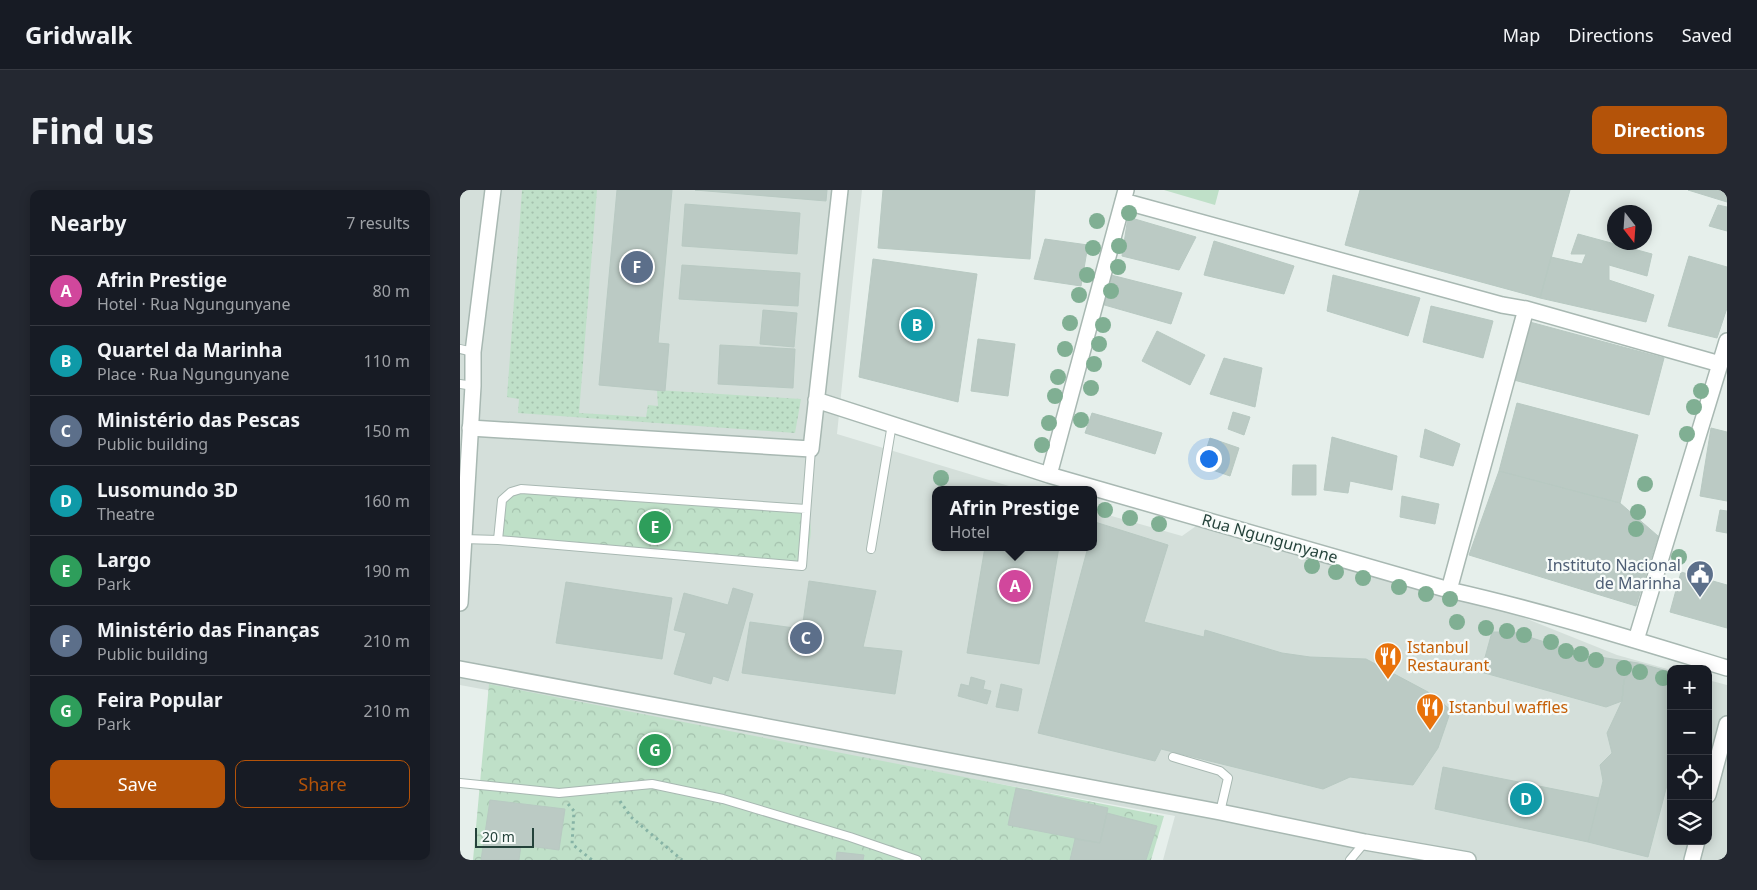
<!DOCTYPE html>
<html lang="en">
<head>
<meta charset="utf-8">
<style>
  body { margin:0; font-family:"Noto Sans",sans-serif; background:#242831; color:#f1f3f6 }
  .controls { position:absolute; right:15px; bottom:15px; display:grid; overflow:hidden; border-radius:10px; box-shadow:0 2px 12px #0003 }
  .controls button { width:45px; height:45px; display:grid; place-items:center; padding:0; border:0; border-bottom:1px solid #363941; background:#171b24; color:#f1f3f6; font:25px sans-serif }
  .compass { position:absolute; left:1147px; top:15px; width:45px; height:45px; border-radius:50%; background:#171b24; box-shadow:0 2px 12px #0003; rotate:163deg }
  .scale { position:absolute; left:15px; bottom:12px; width:59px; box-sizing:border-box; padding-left:5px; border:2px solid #24423a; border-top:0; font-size:14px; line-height:18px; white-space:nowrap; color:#24423a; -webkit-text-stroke:4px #f7fbf9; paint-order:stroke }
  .you { position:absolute; left:748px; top:268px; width:18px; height:18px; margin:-12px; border:4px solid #fff; border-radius:50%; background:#1a73e8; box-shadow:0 0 0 8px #1a73e833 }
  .badge { display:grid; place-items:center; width:32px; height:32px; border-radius:50%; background:#b45309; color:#fff; font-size:16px; font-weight:700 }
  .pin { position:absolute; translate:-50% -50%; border:2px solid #fff; box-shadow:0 1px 5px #0006 }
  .popup { position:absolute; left:472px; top:296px; width:165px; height:65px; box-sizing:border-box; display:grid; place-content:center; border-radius:10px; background:#171b24; filter:drop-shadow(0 1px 4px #0005); font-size:16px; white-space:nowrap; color:#9ea1a6 }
  .popup b { font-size:19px; color:#f1f3f6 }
  .popup::after { content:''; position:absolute; left:50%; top:100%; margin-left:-10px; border:10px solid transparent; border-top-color:#171b24 }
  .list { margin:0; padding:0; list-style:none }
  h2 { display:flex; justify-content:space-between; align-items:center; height:65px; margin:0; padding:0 20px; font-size:21px }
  h2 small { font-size:16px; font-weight:400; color:#9ea1a6 }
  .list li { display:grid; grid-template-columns:32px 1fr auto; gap:15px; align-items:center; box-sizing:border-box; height:70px; padding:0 20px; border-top:1px solid #363941 }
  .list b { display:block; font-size:19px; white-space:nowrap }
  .list p { margin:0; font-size:16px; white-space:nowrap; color:#9ea1a6 }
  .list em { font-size:16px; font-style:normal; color:#9ea1a6 }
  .actions { display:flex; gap:10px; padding:15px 20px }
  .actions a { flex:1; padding:11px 0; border:1px solid #b45309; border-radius:10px; text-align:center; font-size:18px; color:#b45309 }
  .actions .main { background:#b45309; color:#fff }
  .icon { flex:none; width:28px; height:28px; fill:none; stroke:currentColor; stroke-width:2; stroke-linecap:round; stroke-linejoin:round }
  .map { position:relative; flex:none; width:1267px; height:670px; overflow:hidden; border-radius:10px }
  header { display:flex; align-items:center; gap:30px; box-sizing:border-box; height:70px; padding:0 25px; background:#171b24; border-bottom:1px solid #363941 }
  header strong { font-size:24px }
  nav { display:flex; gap:28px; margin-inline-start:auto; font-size:18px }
  .intro { display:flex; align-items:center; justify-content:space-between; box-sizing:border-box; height:120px; padding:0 30px }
  h1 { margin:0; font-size:35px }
  .button { padding:12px 22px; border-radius:10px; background:#b45309; color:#fff; font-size:18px; font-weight:700 }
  main { display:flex; gap:30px; padding:0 30px }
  aside { flex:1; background:#171b24; border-radius:10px; box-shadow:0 2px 12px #0003 }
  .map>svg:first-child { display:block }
  .built { fill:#d4dfda }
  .grass { fill:url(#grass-dots) }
  .park { fill:url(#park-crowns) }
  .pitch { fill:#bfe0c8 }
  .building { fill:#bbcac4; stroke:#b8c9c2 }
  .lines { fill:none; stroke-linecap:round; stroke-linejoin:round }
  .service-casing { stroke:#a8b8b2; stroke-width:10 }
  .minor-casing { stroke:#a8b8b2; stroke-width:18 }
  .tertiary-casing { stroke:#a8b8b2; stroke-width:18 }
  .path { stroke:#86b3a5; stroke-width:3; stroke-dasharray:2.5 4; stroke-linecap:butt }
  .service { stroke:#fff; stroke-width:8 }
  .minor { stroke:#fff; stroke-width:15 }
  .tertiary { stroke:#fff; stroke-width:15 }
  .tree { fill:#80af93 }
  .labels { text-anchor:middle; stroke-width:4.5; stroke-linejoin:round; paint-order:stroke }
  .street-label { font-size:16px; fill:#24423a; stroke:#f7fbf9 }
  .service-label { font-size:16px; fill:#4e5e75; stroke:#f7fbf9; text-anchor:end }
  .food-label { font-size:16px; fill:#c56008; stroke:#f7fbf9; text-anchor:start }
</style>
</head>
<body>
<header>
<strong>Gridwalk</strong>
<nav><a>Map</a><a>Directions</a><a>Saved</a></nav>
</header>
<div class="intro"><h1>Find us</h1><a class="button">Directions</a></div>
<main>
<aside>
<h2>Nearby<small>7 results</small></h2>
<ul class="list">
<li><span class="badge" style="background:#d1479c">A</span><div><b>Afrin Prestige</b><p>Hotel · Rua Ngungunyane</p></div><em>80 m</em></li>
<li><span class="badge" style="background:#0f9aa8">B</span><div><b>Quartel da Marinha</b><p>Place · Rua Ngungunyane</p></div><em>110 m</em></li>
<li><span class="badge" style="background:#5c6f8a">C</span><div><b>Ministério das Pescas</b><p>Public building</p></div><em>150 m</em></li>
<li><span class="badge" style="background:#0f9aa8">D</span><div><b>Lusomundo 3D</b><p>Theatre</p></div><em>160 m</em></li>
<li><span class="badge" style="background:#2e9e5b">E</span><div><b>Largo</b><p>Park</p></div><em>190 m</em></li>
<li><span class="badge" style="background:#5c6f8a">F</span><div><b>Ministério das Finanças</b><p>Public building</p></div><em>210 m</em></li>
<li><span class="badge" style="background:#2e9e5b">G</span><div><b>Feira Popular</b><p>Park</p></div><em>210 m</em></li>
</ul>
<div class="actions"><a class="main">Save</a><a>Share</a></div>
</aside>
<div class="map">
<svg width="1267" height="670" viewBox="0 0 1267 670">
  <defs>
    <pattern id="grass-dots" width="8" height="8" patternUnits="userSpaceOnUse" patternTransform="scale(1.25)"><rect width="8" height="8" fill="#bfe0c8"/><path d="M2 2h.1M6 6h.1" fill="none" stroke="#a4c1ad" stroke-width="1.8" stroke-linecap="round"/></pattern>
    <pattern id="park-crowns" width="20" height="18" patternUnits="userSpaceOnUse" patternTransform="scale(1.25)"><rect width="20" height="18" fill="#bfe0c8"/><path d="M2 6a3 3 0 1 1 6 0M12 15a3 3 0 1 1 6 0" fill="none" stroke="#a4c1ad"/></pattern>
  </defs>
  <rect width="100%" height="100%" fill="#e6efeb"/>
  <path class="built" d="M 0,0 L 402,0 L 377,244 L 562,300 L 476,300 L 476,357 L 634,357 L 634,321 L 722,346 L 739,334 L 1002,403 L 1157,465 L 1211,480 L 1211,651 L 1248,651 L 1248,490 L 1267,495 L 1267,670 L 703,670 L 715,626 L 0,495 Z"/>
  <path class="grass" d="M 62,0 L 137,0 L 119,223 L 186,227 L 188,215 L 198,216 L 197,200 L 341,209 L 335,243 L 58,223 L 59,209 L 47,207 Z"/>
  <path class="park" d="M 51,302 L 346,319 C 355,337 350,358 342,376 L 38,350 L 42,310 Z
    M 29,494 L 704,626 L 691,670 L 13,670 Z"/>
  <path class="pitch" d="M 704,0 L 759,0 L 755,15 Z"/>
  <path class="building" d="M 157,0 L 212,0 L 198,153 L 209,154 L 205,201 L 139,195 Z
    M 235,0 L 367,0 L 366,11 Z
    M 423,0 L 575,0 L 570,69 L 418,58 Z
    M 900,0 L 1110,0 L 1080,108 L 885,55 Z
    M 1228,0 L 1267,0 L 1267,12 Z
    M 225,14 L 340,23 L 337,64 L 222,56 Z
    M 1258,15 L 1267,17 L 1267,41 L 1249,36 Z
    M 668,27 L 736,47 L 719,80 L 662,66 Z
    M 1118,44 L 1192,64 L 1187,86 L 1149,75 L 1149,90 L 1194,105 L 1186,132 L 1080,108 L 1091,67 L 1122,74 L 1126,64 L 1111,64 Z
    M 585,49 L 628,55 L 621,96 L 574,89 Z
    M 754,51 L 834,76 L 824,104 L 744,85 Z
    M 1229,66 L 1267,77 L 1267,118 L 1257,148 L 1208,136 Z
    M 413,69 L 517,84 L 498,212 L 399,187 Z
    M 222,75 L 340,83 L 338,116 L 219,109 Z
    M 647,84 L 722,103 L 711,134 L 641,114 Z
    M 873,85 L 960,108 L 948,146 L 867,121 Z
    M 971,116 L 1033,131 L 1023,168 L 963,152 Z
    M 303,120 L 337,123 L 334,157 L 300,154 Z
    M 1066,131 L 1204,168 L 1189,225 L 1050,189 Z
    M 697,141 L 745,165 L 730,195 L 682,171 Z
    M 518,149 L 555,154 L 548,206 L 511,201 Z
    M 260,155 L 335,159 L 333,198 L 258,194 Z
    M 764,168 L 802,178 L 795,217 L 750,204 Z
    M 1057,213 L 1178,245 L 1160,313 L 1039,281 Z
    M 773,222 L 790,227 L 784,245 L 768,239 Z
    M 632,223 L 702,243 L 695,264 L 625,243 Z
    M 1251,238 L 1267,242 L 1267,311 L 1240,306 Z
    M 965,239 L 1000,254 L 993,276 L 960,267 Z
    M 872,247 L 937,266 L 932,300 L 890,291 L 888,303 L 864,300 Z
    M 750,248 L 779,258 L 770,286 L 741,276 Z
    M 833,275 L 856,275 L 856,305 L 832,305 Z
    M 1039,281 L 1160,313 L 1198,346 L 1176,416 L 1009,365 Z
    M 942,306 L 979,314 L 975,334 L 940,327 Z
    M 1260,320 L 1267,321 L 1267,343 L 1256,341 Z
    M 635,332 L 708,355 L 684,432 L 744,447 L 745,440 L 822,463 L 850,467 L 906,469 L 968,502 L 991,520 L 978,558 L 953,595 L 890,587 L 863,599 L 701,559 L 695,571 L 578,543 L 628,357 L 634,357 Z
    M 525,357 L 599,357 L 579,474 L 507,463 Z
    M 1221,382 L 1267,395 L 1267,438 L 1210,422 Z
    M 349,391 L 416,401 L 403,457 L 442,461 L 435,504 L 282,483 L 290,432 L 342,439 Z
    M 106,392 L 212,408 L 202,469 L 96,453 Z
    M 273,398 L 293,404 L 268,491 L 253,486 L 251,494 L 214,484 L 226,443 L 214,440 L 224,403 L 268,415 Z
    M 1032,442 L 1053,442 L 1107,459 L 1122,466 L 1140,467 L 1178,473 L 1164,490 L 1162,511 L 1146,517 L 1021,482 Z
    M 1178,473 L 1211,482 L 1211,580 L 1188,667 L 1128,652 L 1143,591 L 1140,575 L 1152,563 L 1147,543 L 1162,511 L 1164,490 Z
    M 511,487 L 525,491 L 523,499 L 531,501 L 527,514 L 498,506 L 501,494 L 509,496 Z
    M 541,494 L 562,499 L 558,521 L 536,517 Z
    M 983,577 L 1139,608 L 1128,652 L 975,619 Z
    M 556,598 L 648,618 L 640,653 L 548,635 Z
    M 30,610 L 105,619 L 99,660 L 61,655 L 59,670 L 21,670 Z
    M 647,623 L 697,636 L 686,670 L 610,670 L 615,649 L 640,653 Z
    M 377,662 L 404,665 L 403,670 L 376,670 Z"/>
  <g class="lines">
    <g class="service-casing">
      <path id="service" d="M 0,159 L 13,162
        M 0,194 L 13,196
        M 3,349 L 38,350 L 342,376 L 351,259
        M 38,350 L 42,310 L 51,302 L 61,299 L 346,319
        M 411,359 L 432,234
        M 713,567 L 760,581 L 768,588 L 760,622
        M 0,593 L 99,603 L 192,594 L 263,609 L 390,647 L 457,670
        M 890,670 L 905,652"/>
    </g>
    <g class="minor-casing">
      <path id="minor" d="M 663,11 L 1042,115 L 1066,119 L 1260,174
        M 356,210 L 589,285 L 989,400 C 1083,421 1175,450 1267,478
        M 10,238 L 351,259 L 380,0
        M 589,285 L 666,0
        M 989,400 L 1066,119
        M 1176,450 L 1267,151
        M 0,479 L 760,622 L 905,652 L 1008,670
        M 1248,605 L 1267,534
        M 1232,670 L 1237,651"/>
    </g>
    <g class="tertiary-casing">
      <path id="tertiary" d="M 0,413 L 13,196 L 13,162 L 33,0"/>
    </g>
    <path class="path" d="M 160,611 L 171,627 L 222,670
      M 108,614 L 114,621 L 112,654 L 132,670"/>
    <use href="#service" class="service"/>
    <use href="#minor" class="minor"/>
    <use href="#tertiary" class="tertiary"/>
  </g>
  <g class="tree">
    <circle cx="669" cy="23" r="8"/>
    <circle cx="637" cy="31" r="8"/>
    <circle cx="659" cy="56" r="8"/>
    <circle cx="633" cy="58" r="8"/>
    <circle cx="658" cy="77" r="8"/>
    <circle cx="627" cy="85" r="8"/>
    <circle cx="651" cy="101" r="8"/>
    <circle cx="619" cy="105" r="8"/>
    <circle cx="610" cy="133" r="8"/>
    <circle cx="643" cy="135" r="8"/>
    <circle cx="639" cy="154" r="8"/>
    <circle cx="605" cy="159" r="8"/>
    <circle cx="634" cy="174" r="8"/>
    <circle cx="598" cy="187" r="8"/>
    <circle cx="631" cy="198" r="8"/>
    <circle cx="1241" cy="201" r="8"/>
    <circle cx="595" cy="206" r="8"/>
    <circle cx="1234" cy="217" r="8"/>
    <circle cx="621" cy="230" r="8"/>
    <circle cx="589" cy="233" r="8"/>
    <circle cx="1227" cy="244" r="8"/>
    <circle cx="582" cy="255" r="8"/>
    <circle cx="481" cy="288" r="8"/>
    <circle cx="1185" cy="294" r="8"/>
    <circle cx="645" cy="320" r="8"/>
    <circle cx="1178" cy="322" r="8"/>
    <circle cx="670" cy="328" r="8"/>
    <circle cx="699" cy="334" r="8"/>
    <circle cx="1176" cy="339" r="8"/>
    <circle cx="1219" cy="367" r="8"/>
    <circle cx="852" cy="376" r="8"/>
    <circle cx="876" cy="382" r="8"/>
    <circle cx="903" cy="388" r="8"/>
    <circle cx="939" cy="397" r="8"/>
    <circle cx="966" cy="404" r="8"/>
    <circle cx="990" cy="409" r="8"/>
    <circle cx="997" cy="432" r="8"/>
    <circle cx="1026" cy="438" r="8"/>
    <circle cx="1047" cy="441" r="8"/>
    <circle cx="1064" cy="445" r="8"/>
    <circle cx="1091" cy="452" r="8"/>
    <circle cx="1106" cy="461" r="8"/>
    <circle cx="1121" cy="464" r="8"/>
    <circle cx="1136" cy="470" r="8"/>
    <circle cx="1164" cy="478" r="8"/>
    <circle cx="1180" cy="482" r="8"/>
    <circle cx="1203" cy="488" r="8"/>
  </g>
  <defs>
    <g id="civic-pin" transform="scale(1.4375)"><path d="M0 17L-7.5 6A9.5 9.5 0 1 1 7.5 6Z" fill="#5c6f8a" stroke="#f7fbf9"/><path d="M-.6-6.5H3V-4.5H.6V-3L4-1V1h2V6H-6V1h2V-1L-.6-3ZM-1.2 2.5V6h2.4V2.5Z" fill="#fff"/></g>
    <g id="restaurant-pin" transform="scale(1.4375)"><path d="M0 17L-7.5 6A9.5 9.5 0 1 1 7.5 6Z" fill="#e8710a" stroke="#f7fbf9"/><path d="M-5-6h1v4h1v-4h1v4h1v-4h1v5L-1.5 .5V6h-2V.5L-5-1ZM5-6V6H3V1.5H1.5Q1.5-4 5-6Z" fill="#fff"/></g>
  </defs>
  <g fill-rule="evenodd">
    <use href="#civic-pin" x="1240" y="384"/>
    <use href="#restaurant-pin" x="928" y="466"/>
    <use href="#restaurant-pin" x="970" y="517"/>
  </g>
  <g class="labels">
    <g class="street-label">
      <text transform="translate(810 348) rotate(16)" y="6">Rua Ngungunyane</text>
    </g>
    <g class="service-label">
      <text x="1221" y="381">Instituto Nacional<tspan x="1221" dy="18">de Marinha</tspan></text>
    </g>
    <g class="food-label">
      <text x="947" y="463">Istanbul<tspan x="947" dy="18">Restaurant</tspan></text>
      <text x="989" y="523">Istanbul waffles</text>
    </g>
  </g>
</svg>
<div class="controls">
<button>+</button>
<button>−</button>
<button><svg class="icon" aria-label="locate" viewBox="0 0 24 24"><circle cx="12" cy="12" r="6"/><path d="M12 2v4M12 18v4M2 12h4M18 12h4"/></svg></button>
<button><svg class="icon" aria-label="layers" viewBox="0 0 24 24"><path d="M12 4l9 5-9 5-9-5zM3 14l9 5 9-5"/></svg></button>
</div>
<svg class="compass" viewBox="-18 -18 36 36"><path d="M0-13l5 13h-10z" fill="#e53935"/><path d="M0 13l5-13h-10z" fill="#9ea1a6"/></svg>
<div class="scale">20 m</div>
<div class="you"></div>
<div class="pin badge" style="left:555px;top:396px;background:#d1479c">A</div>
<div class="popup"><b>Afrin Prestige</b>Hotel</div>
<div class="pin badge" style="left:457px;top:135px;background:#0f9aa8">B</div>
<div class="pin badge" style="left:346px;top:448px;background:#5c6f8a">C</div>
<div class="pin badge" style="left:1066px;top:609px;background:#0f9aa8">D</div>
<div class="pin badge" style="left:195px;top:337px;background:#2e9e5b">E</div>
<div class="pin badge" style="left:177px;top:77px;background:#5c6f8a">F</div>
<div class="pin badge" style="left:195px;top:560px;background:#2e9e5b">G</div>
</div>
</main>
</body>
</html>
